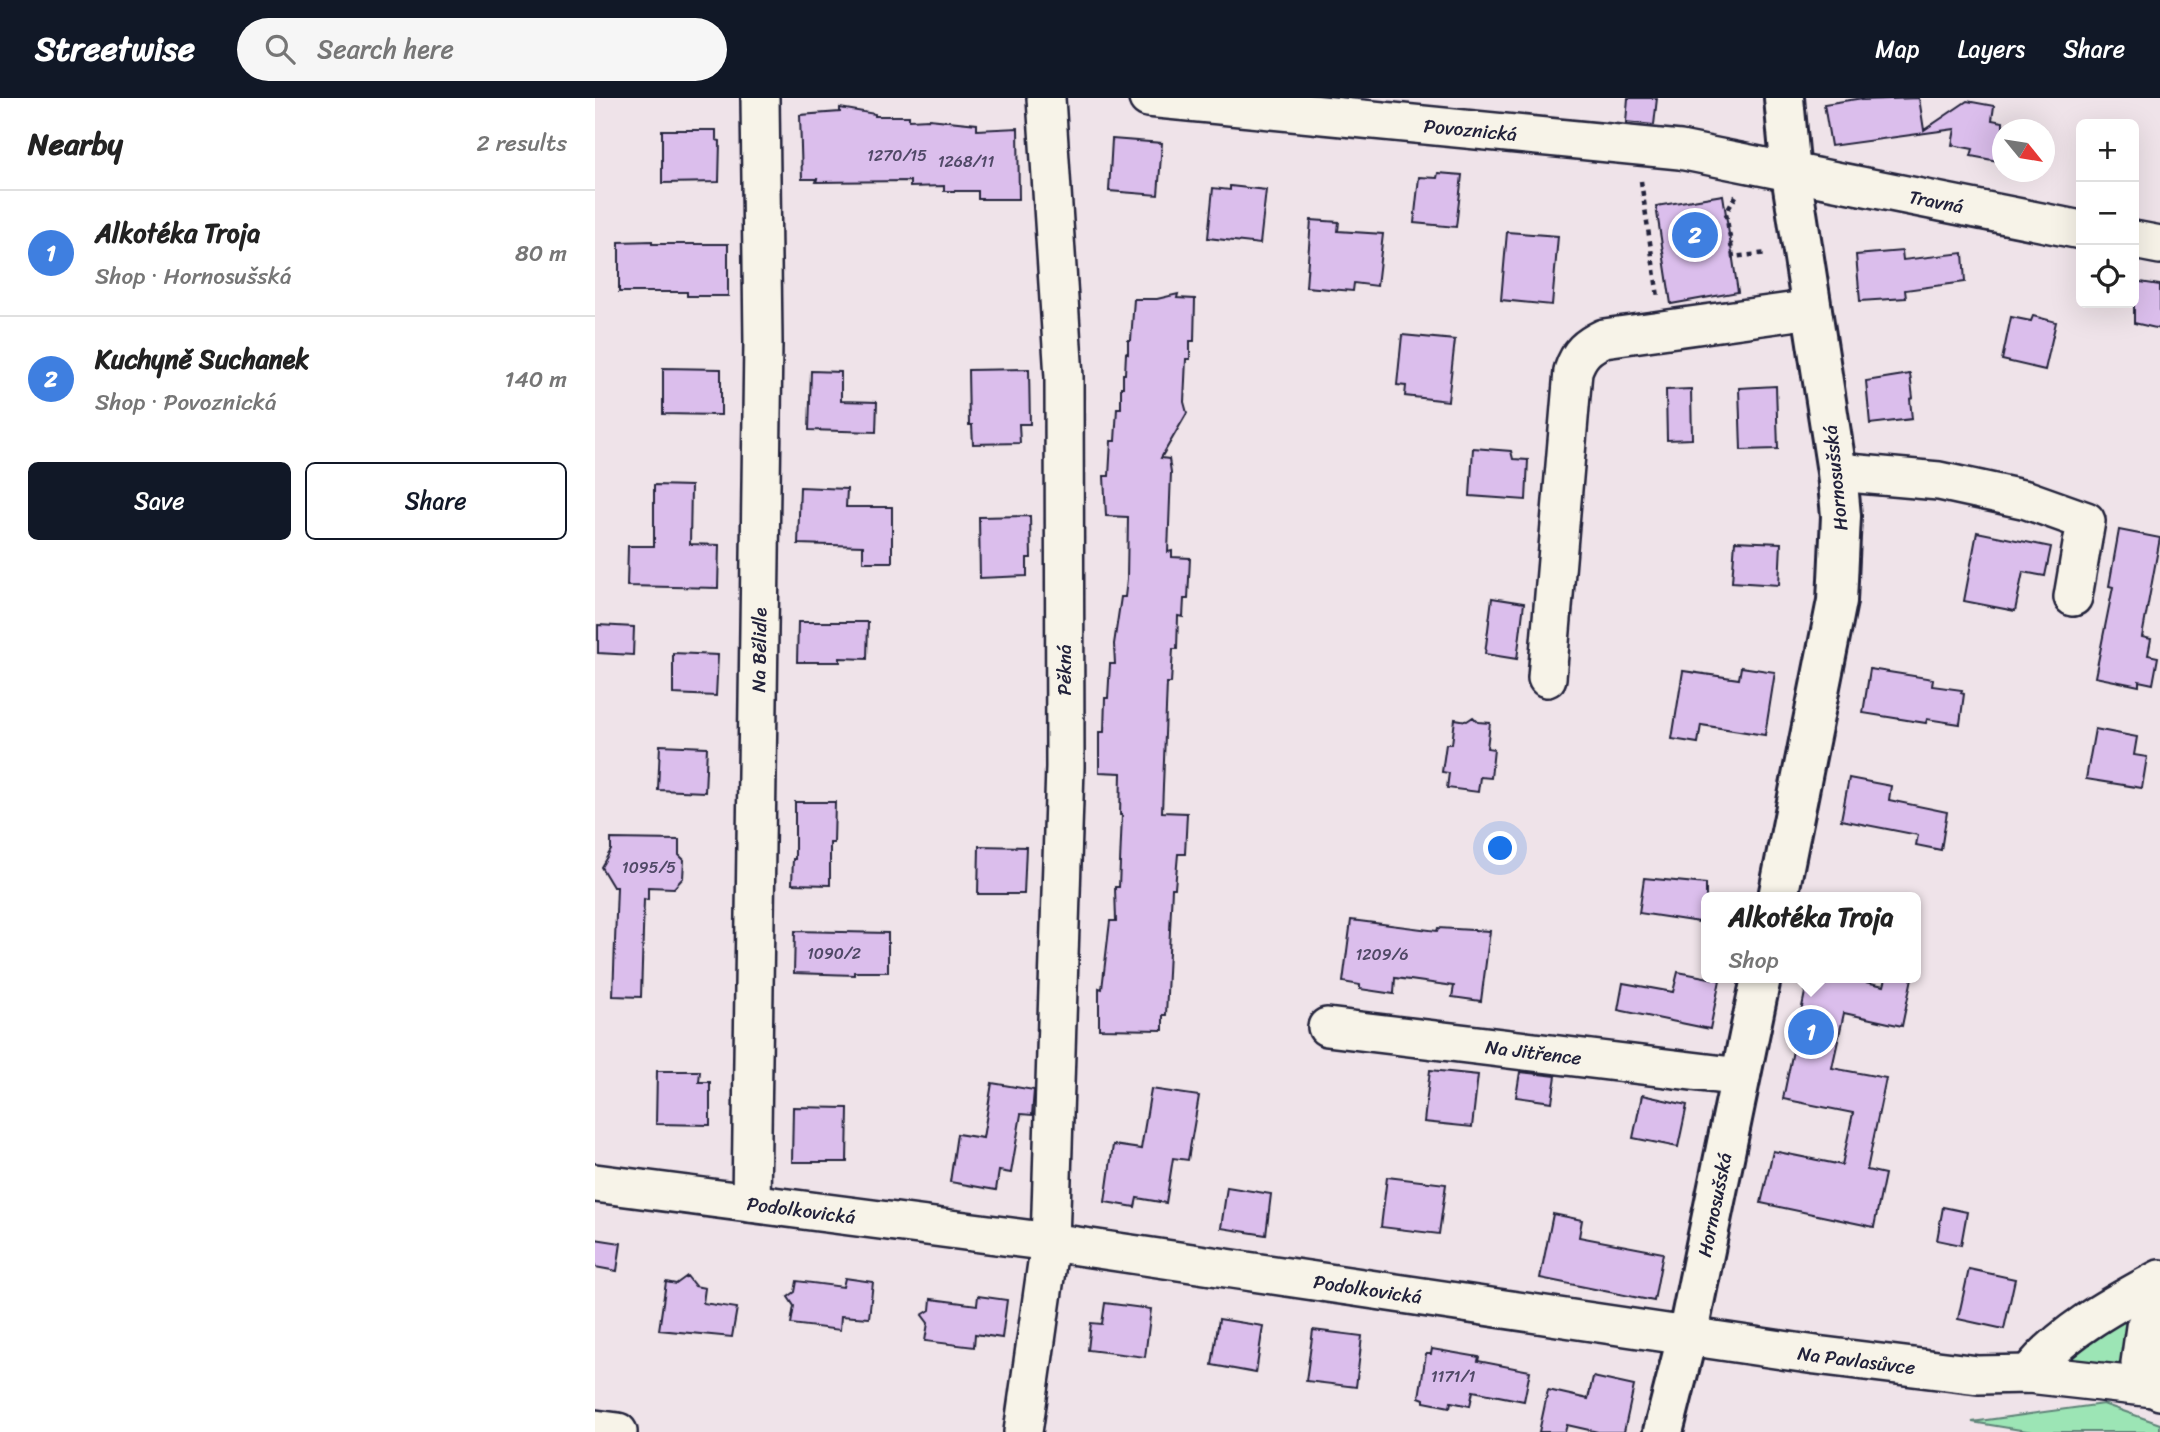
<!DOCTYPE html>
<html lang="en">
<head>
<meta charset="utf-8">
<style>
  body { margin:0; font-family:Sriracha,sans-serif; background:#f6f6f6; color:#222 }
  .controls { position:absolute; right:21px; top:21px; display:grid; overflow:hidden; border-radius:10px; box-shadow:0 7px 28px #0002 }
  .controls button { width:63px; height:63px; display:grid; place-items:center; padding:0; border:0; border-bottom:2px solid #e0e0e0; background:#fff; color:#222; font:35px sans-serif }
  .compass { position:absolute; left:1397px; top:21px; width:63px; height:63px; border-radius:50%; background:#fff; box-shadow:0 7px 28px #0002; rotate:120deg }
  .you { position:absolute; left:906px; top:751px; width:24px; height:24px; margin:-18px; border:5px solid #fff; border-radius:50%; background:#1a73e8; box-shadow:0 0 0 10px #1a73e833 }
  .badge { display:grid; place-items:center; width:46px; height:46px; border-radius:50%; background:#111827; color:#fff; font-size:23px; font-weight:700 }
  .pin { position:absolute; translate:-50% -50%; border:4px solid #fff; box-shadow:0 2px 7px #0006 }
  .popup { position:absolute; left:1106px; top:794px; width:220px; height:91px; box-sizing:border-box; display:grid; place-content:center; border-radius:10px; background:#fff; filter:drop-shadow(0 2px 5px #0005); font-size:23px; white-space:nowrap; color:#767676 }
  .popup b { font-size:26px; color:#222 }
  .popup::after { content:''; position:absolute; left:50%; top:100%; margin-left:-14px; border:14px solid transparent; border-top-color:#fff }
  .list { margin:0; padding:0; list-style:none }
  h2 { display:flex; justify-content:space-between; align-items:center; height:91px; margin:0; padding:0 28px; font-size:30px }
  h2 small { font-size:23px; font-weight:400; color:#767676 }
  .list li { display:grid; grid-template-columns:46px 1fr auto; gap:21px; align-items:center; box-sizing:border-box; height:126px; padding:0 28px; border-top:2px solid #e0e0e0 }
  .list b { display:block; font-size:26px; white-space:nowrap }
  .list p { margin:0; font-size:23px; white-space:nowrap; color:#767676 }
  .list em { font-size:23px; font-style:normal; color:#767676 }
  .actions { display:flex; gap:14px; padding:21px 28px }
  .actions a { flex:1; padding:16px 0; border:2px solid #111827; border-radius:10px; text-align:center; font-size:24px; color:#111827 }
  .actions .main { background:#111827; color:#fff }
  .icon { flex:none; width:38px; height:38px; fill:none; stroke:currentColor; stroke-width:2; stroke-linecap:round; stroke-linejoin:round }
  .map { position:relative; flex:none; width:1565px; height:1334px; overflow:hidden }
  header { display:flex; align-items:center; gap:42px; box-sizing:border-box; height:98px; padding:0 35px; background:#111827; color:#fff }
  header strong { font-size:33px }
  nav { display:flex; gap:38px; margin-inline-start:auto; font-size:24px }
  .search { width:490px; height:63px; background:#f6f6f6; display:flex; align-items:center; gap:18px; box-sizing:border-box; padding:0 24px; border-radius:38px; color:#767676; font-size:26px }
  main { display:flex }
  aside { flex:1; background:#fff }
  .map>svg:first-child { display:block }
  .green { fill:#9ce5b5; stroke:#5f8478; stroke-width:2 }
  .building { fill:#dbbeec; stroke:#22223b; stroke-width:2 }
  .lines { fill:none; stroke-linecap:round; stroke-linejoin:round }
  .minor-casing { stroke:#22223b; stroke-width:42 }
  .tertiary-casing { stroke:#22223b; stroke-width:44 }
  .path { stroke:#22223b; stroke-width:4.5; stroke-dasharray:5 5; stroke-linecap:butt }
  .minor { stroke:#f7f3e8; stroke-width:37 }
  .tertiary { stroke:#f7f3e8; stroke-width:38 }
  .labels { text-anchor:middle; stroke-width:5; stroke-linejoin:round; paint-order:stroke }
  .number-label { font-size:16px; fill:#504967 }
  .street-label { font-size:19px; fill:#22223b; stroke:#f7f3e8 }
</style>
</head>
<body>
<header>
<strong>Streetwise</strong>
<div class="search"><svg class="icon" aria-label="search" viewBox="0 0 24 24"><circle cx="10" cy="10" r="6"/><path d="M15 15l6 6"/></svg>Search here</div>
<nav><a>Map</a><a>Layers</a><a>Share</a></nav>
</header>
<main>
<aside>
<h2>Nearby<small>2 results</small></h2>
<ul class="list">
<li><span class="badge" style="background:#3f7fe0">1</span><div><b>Alkotéka Troja</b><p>Shop · Hornosušská</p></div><em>80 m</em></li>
<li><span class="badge" style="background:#3f7fe0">2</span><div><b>Kuchyně Suchanek</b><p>Shop · Povoznická</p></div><em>140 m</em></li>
</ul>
<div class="actions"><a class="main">Save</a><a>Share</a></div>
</aside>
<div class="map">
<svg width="1565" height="1334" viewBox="0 0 1565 1334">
  <rect width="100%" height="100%" fill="#efe3e9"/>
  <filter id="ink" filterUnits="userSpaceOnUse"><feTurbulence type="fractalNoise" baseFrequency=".0143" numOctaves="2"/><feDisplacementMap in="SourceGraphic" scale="14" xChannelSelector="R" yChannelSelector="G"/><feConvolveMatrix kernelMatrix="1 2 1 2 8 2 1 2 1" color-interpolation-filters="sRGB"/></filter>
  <g filter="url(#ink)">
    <path class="green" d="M 1527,1223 L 1532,1226 L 1528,1259 L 1521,1271 L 1471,1262 Z
      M 1508,1306 L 1565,1326 L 1565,1334 L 1438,1334 L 1377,1324 Z"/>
    <path class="building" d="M 1033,0 L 1062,0 L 1059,27 L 1031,24 Z
      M 1268,0 L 1267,2 L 1324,0 L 1329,32 L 1372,3 L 1399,8 L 1397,22 L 1408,24 L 1408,64 L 1376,58 L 1378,51 L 1357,47 L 1360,31 L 1236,48 L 1229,6 Z
      M 245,10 L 280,16 L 280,18 L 314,18 L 314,22 L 334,21 L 382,26 L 382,32 L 423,30 L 424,101 L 383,101 L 383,93 L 349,93 L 349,88 L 315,89 L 315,83 L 221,84 L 222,81 L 207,81 L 205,17 L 245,14 Z
      M 67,32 L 121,32 L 121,42 L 125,43 L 124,84 L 67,85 Z
      M 517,41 L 567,45 L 563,97 L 514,93 Z
      M 843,75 L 867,77 L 861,129 L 819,125 L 824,79 L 842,80 Z
      M 635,88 L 671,92 L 665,146 L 613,140 L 618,90 L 635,92 Z
      M 1128,97 L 1143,194 L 1076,206 L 1061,108 Z
      M 716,122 L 744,124 L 743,133 L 788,136 L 782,188 L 759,185 L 758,193 L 711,189 Z
      M 912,134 L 963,138 L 957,207 L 906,202 Z
      M 57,143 L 57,146 L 133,146 L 133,198 L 92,198 L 92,194 L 24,194 L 24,144 Z
      M 1307,153 L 1308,162 L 1368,155 L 1370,184 L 1310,192 L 1311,200 L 1265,203 L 1261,157 Z
      M 1539,183 L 1565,187 L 1565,231 L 1539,225 Z
      M 583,196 L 582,200 L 600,201 L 599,243 L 595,243 L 595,261 L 591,261 L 589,304 L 592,315 L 566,360 L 574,361 L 576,374 L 573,454 L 577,453 L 577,459 L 595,460 L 593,501 L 589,501 L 588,519 L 583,518 L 582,551 L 578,551 L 576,585 L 572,585 L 567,714 L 592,715 L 590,756 L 583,756 L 580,790 L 577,790 L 571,917 L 568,917 L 568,932 L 504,931 L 504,890 L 507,891 L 515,823 L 521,823 L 520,789 L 524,789 L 527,717 L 525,717 L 526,675 L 504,674 L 504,634 L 509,634 L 510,600 L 513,600 L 515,566 L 520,566 L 519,546 L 526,499 L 530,499 L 532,481 L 533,419 L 511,418 L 509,378 L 514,378 L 516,343 L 520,343 L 522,310 L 526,310 L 526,289 L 528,289 L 528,276 L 530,276 L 531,255 L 533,256 L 533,242 L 536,242 L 539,201 L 562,201 Z
      M 1438,218 L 1461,224 L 1450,272 L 1407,262 L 1416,219 L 1436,223 Z
      M 807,237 L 860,242 L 853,303 L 810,298 L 811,288 L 802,287 Z
      M 68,270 L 126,271 L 126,317 L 68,316 Z
      M 434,271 L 435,326 L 424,326 L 425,345 L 378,346 L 377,327 L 374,327 L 373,272 Z
      M 216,273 L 246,274 L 246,303 L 282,304 L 281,334 L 214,332 Z
      M 1315,276 L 1318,300 L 1315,301 L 1317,321 L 1275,326 L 1271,283 Z
      M 1181,288 L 1183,351 L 1146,352 L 1144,290 Z
      M 1096,291 L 1097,341 L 1072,342 L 1071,292 Z
      M 878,350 L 916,353 L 918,361 L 933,362 L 931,402 L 875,398 Z
      M 59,387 L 96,388 L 95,446 L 124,447 L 123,490 L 32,488 L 33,448 L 59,448 Z
      M 205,389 L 252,391 L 251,409 L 297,409 L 297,464 L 268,464 L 268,448 L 203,446 Z
      M 435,418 L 436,460 L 432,460 L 432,478 L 385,480 L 384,419 Z
      M 1524,432 L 1565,440 L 1547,539 L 1556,541 L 1553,557 L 1563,559 L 1558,586 L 1544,583 L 1544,588 L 1500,579 L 1518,489 L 1514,488 Z
      M 1382,434 L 1456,449 L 1450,478 L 1428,474 L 1420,513 L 1369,503 Z
      M 1140,443 L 1186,445 L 1184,487 L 1137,484 Z
      M 897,500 L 929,505 L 922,561 L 890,556 Z
      M 203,524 L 273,524 L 272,561 L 245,560 L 245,564 L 202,564 Z
      M 3,527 L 39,529 L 38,557 L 3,555 Z
      M 78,555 L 123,557 L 121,598 L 78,596 Z
      M 1146,569 L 1180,574 L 1170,637 L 1106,627 L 1103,645 L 1077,641 L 1088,573 L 1144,581 Z
      M 1275,571 L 1338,581 L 1337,588 L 1367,592 L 1366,595 L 1369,596 L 1365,626 L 1332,621 L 1331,625 L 1268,615 Z
      M 878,619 L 883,624 L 895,625 L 892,650 L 899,651 L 896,680 L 885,679 L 883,694 L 852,690 L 854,675 L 847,674 L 851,646 L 857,646 L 860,621 L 872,623 Z
      M 1500,631 L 1542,639 L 1539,657 L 1552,659 L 1547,690 L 1491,681 Z
      M 65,647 L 112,649 L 110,694 L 63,692 Z
      M 1254,680 L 1296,688 L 1294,702 L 1352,714 L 1346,752 L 1321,747 L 1323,737 L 1246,722 Z
      M 200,704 L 240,704 L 239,745 L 235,745 L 235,787 L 197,786 L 198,761 L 200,761 Z
      M 16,741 L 84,742 L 84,757 L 89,762 L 88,780 L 79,790 L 53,789 L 53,802 L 49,801 L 46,899 L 18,898 L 22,789 L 18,789 L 6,769 L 16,752 Z
      M 384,748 L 431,749 L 429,796 L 383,796 Z
      M 1049,780 L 1111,786 L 1111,825 L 1044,815 Z
      M 756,822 L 842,833 L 843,830 L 895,833 L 886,903 L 857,899 L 859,888 L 800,880 L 799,896 L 765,891 L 765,887 L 748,884 Z
      M 200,833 L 293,835 L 293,874 L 259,874 L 259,877 L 199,875 Z
      M 1083,874 L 1125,882 L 1115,931 L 1023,912 L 1028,885 L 1078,894 Z
      M 1213,880 L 1252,880 L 1289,888 L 1291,880 L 1317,880 L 1307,928 L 1249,915 L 1237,970 L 1291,980 L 1272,1072 L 1290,1076 L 1279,1129 L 1166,1105 L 1178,1053 L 1247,1067 L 1258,1015 L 1188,1001 Z
      M 835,972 L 883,977 L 877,1029 L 829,1024 Z
      M 62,973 L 105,973 L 104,984 L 115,984 L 115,1027 L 61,1026 Z
      M 925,974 L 961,978 L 957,1004 L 921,999 Z
      M 397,985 L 439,992 L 437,1017 L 426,1016 L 416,1075 L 404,1073 L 401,1092 L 355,1084 L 362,1036 L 388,1040 Z
      M 556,991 L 604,998 L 593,1062 L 578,1060 L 571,1105 L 542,1100 L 540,1109 L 510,1104 L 518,1047 L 546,1051 Z
      M 1047,997 L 1092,1007 L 1083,1049 L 1038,1040 Z
      M 198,1009 L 253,1010 L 252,1064 L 197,1064 Z
      M 792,1079 L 851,1086 L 844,1136 L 786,1129 Z
      M 632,1089 L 676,1096 L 671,1137 L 626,1130 Z
      M 1348,1109 L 1372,1114 L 1366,1147 L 1342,1142 Z
      M 958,1116 L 987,1122 L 984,1139 L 1068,1155 L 1059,1203 L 945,1180 Z
      M 0,1141 L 26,1145 L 22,1173 L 0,1169 Z
      M 1374,1171 L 1420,1181 L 1409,1231 L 1363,1221 Z
      M 92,1178 L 100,1188 L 110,1190 L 108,1205 L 142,1210 L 137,1239 L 64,1232 L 71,1184 L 81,1186 Z
      M 250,1180 L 278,1184 L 274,1220 L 246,1218 L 245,1232 L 196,1226 L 199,1208 L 193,1199 L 200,1194 L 202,1183 L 248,1189 Z
      M 383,1198 L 412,1202 L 407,1240 L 380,1236 L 379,1249 L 330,1243 L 333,1225 L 327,1217 L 335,1212 L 336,1201 L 382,1207 Z
      M 510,1205 L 556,1211 L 550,1259 L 493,1252 L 496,1225 L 507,1226 Z
      M 624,1221 L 668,1228 L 661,1275 L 617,1267 Z
      M 718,1232 L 767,1238 L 761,1289 L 711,1283 Z
      M 837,1251 L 884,1259 L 883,1263 L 935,1273 L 929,1303 L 878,1293 L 875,1308 L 856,1304 L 855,1309 L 829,1304 L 829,1301 L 824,1299 L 831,1256 L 836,1256 Z
      M 998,1279 L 1039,1288 L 1029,1334 L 1003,1334 L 972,1327 L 970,1334 L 944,1334 L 953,1292 L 993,1301 Z"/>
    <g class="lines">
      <g class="minor-casing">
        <g id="minor">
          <path id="s1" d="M 553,0 L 1085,52 L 1486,132"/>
          <path d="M 1539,142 L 1565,147"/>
          <path d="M 1242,374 L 1344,383 L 1432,402 L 1491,423 L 1478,499"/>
          <path d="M 952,580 L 978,273 C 984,255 992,248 1009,240 L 1217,211"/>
          <path id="s2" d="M 732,929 L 1146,979"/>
          <path id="s3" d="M 0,1085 L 455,1144 L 1221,1257 L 1383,1277 L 1434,1276 L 1559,1290 L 1565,1293"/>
          <path id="s4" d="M 156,1105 L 168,244 L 165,0"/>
          <path d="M 1434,1276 C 1466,1234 1519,1206 1565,1181"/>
          <path d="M 1559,1290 L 1545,1265 L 1550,1229 L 1565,1199"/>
          <path d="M 0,1331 L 23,1334"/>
          <path d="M 428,1334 L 455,1144 L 470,669 L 469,279 L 451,0"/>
        </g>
      </g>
      <g class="tertiary-casing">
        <g id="tertiary">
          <path d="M 1183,799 L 1242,503 L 1246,418 L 1242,374 L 1196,76 L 1189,0"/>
          <path id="s5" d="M 1068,1334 L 1092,1239 L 1166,880"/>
        </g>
      </g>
      <path class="path" d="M 1046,83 L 1063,199
        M 1141,98 L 1131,115 L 1138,159 L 1173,155"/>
      <use href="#minor" class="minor"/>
      <use href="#tertiary" class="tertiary"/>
    </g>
  </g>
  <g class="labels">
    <g class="number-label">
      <text x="302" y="63">1270/15</text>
      <text x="371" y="69">1268/11</text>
      <text x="54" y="775">1095/5</text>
      <text x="239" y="861">1090/2</text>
      <text x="787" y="862">1209/6</text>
      <text x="858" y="1284">1171/1</text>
    </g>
    <g class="street-label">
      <text dy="7" stroke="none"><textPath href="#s1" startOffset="324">Povoznická</textPath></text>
      <text dy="7" stroke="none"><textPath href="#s1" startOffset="796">Travná</textPath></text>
      <text transform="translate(1240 380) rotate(-96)" y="7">Hornosušská</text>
      <text dy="7" stroke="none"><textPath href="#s4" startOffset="553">Na Bělidle</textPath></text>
      <text transform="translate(469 572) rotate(-90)" y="7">Pěkná</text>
      <text dy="7" stroke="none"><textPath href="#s2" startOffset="208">Na Jitřence</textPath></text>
      <text dy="7" stroke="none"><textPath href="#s5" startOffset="233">Hornosušská</textPath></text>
      <text dy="7" stroke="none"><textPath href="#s3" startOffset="208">Podolkovická</textPath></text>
      <text dy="7" stroke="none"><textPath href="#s3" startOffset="780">Podolkovická</textPath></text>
      <text dy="7" stroke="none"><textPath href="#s3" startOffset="1274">Na Pavlasůvce</textPath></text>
    </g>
  </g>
</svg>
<div class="controls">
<button>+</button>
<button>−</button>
<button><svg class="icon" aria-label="locate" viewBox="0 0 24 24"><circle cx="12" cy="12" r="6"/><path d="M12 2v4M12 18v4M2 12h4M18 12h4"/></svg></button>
</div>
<svg class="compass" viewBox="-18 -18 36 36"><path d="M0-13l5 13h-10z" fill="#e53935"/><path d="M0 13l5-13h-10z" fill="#767676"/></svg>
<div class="you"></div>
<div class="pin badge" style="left:1216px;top:934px;background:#3f7fe0">1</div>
<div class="popup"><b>Alkotéka Troja</b>Shop</div>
<div class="pin badge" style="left:1100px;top:137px;background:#3f7fe0">2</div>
</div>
</main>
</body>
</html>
